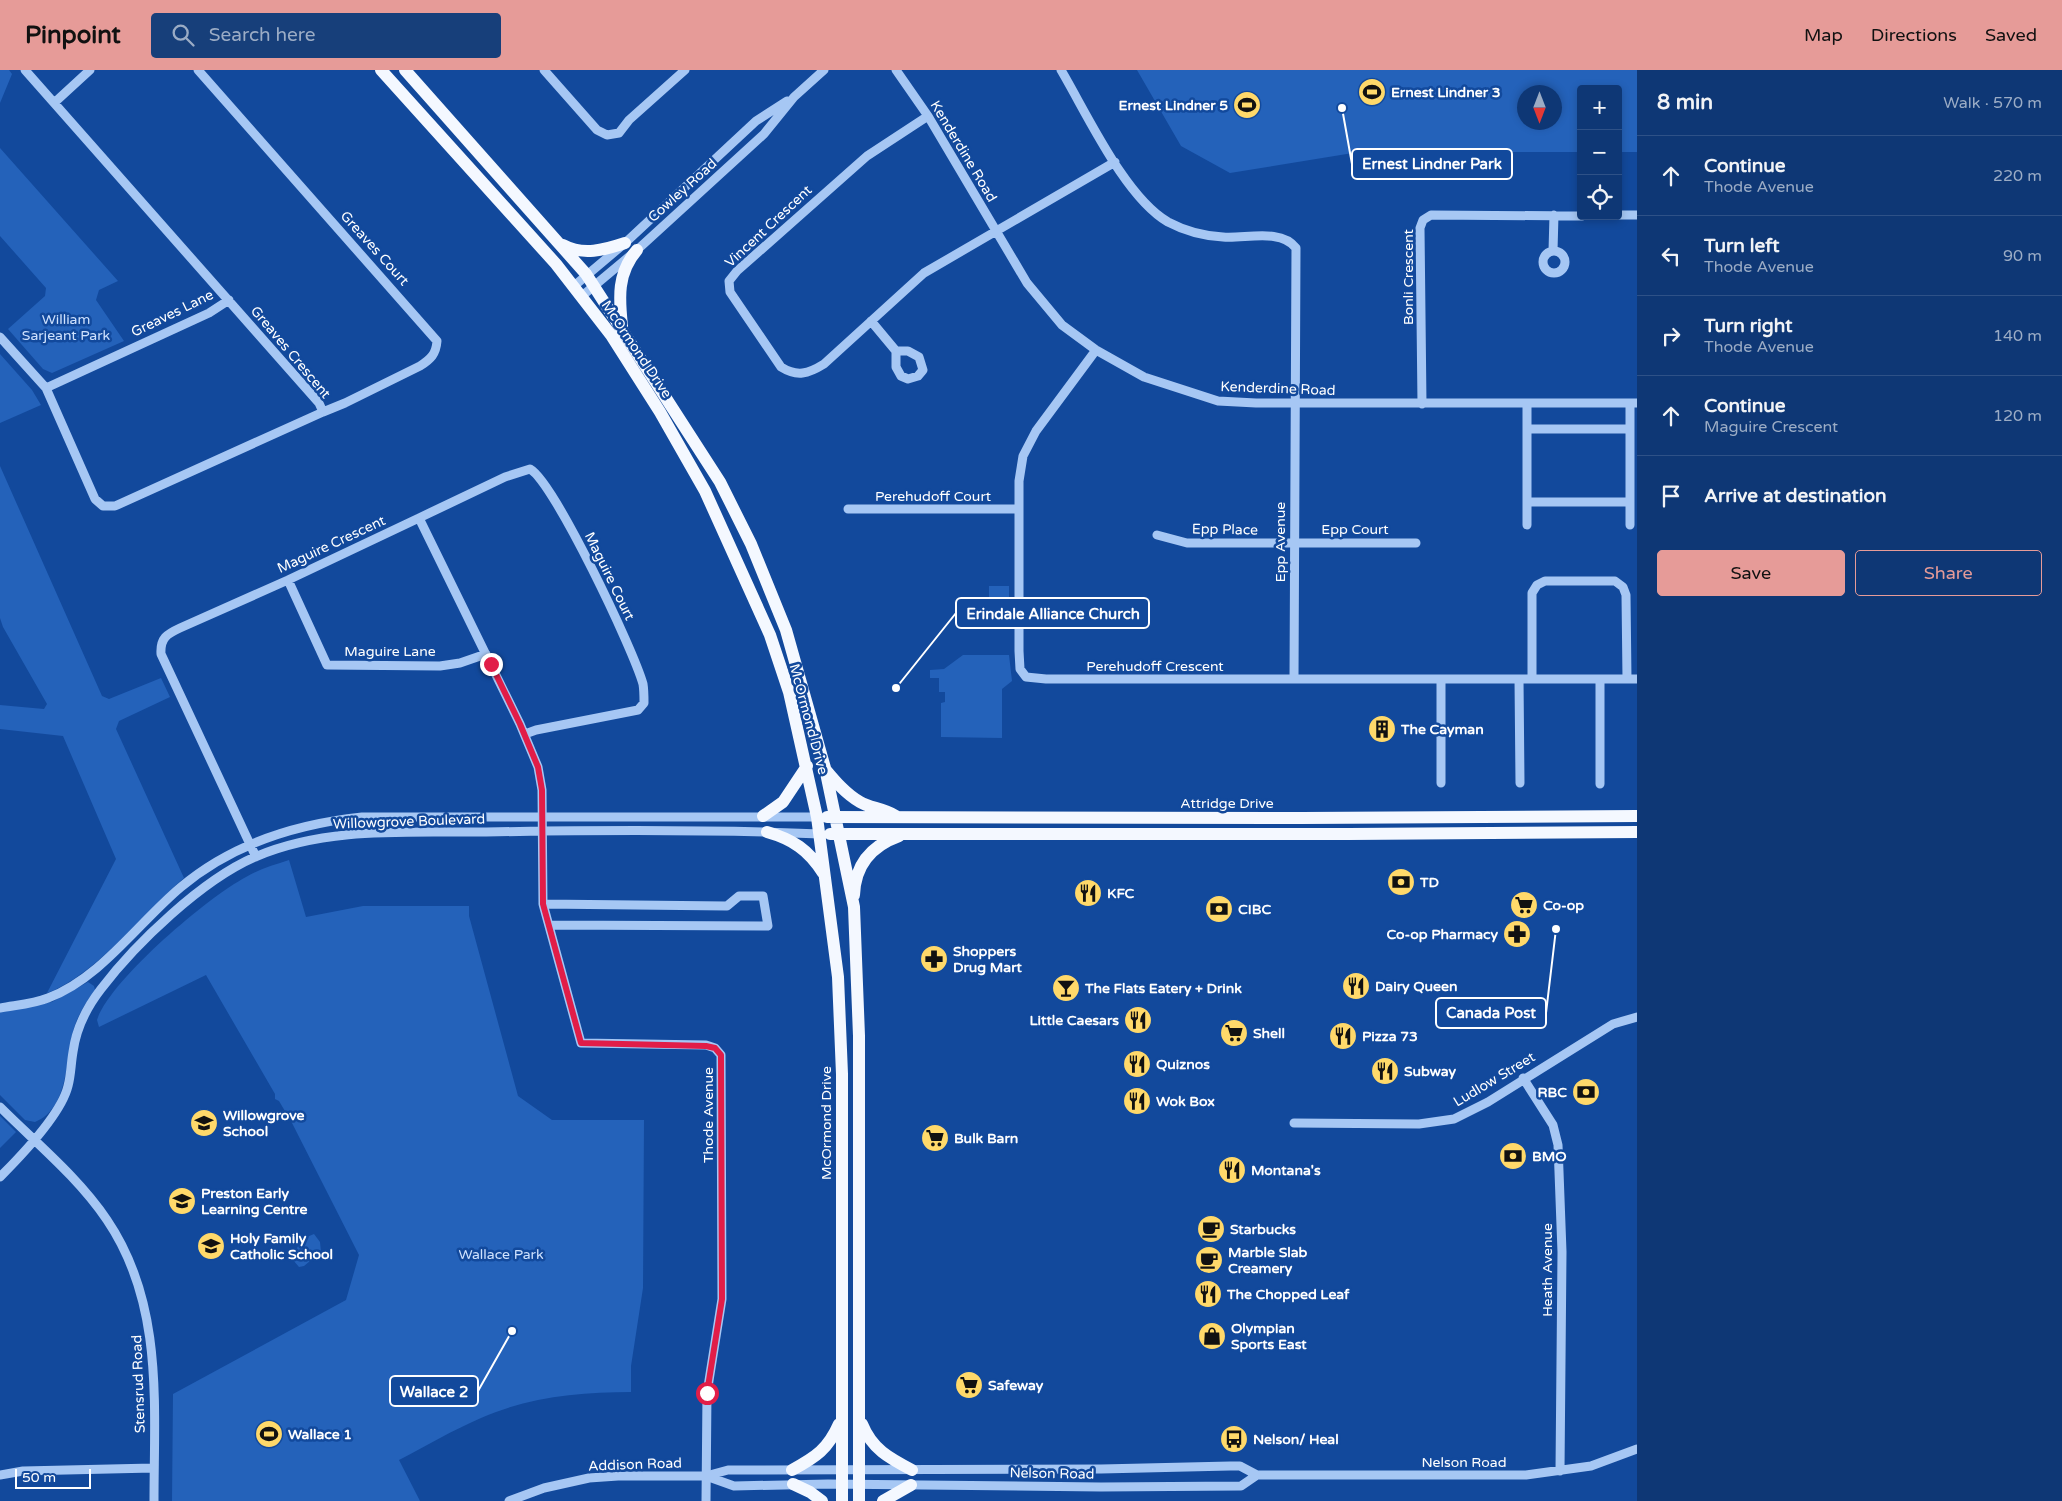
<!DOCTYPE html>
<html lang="en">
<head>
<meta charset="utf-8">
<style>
  body { margin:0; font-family:"Varela Round",sans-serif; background:#173f7a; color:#f1f3f6 }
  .controls { position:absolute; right:15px; top:15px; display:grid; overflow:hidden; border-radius:5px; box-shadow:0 2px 8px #0003 }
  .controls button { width:45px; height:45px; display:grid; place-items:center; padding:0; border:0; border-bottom:1px solid #2e5187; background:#0e3775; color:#f1f3f6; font:25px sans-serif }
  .compass { position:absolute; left:1517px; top:15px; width:45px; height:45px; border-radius:50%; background:#0e3775; box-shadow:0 2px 8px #0003; rotate:180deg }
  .scale { position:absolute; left:15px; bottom:12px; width:76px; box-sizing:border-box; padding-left:5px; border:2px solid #fff; border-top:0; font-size:14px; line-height:18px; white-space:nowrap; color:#fff; -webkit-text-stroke:4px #12499c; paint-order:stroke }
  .stop { position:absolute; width:15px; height:15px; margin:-11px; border:4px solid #e11d48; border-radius:50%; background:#fff }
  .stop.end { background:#e11d48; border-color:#fff; box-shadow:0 1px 5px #0008 }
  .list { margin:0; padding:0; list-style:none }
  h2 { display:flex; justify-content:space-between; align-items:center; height:65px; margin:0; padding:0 20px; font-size:21px }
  h2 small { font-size:16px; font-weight:400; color:#9bacc5 }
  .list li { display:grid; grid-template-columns:32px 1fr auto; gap:15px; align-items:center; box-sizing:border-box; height:80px; padding:0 20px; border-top:1px solid #2e5187 }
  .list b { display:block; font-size:19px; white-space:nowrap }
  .list p { margin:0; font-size:16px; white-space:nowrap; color:#9bacc5 }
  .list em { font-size:16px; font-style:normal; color:#9bacc5 }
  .actions { display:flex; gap:10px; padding:15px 20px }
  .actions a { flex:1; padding:11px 0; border:1px solid #e69b98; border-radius:5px; text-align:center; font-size:18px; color:#e69b98 }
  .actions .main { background:#e69b98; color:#111 }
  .icon { flex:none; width:28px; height:28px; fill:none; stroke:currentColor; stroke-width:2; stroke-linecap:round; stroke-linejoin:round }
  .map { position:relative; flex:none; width:1637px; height:1431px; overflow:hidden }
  header { display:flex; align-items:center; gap:30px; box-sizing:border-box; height:70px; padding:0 25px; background:#e69b98; color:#111 }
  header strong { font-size:24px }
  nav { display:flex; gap:28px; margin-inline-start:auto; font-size:18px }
  .search { width:350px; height:45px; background:#173f7a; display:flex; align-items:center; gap:12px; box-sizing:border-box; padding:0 18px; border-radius:5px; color:#9bacc5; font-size:19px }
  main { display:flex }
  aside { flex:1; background:#0e3775 }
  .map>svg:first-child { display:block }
  .green { fill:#2462ba; fill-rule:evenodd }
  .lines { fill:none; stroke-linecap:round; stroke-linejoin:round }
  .minor { stroke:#a6c7f4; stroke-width:9 }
  .major { stroke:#f4f8ff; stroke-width:12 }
  .route { stroke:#e11d48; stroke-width:6 }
  .labels { text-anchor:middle; stroke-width:5; stroke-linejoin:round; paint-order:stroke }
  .poi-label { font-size:14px; font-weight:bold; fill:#fff; stroke:#12499c; text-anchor:start }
  .street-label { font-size:14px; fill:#fff; stroke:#12499c }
  .park-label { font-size:14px; fill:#cfe2fe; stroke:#12499c }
  .leader { fill:none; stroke:#fff; stroke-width:2 }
  .callout-dot { fill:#fff; stroke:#12499c; stroke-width:2 }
  .callout { fill:#12499c; stroke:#fff; stroke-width:2 }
  .callout-label { font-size:15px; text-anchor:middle; font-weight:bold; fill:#fff }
</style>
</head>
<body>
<header>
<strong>Pinpoint</strong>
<div class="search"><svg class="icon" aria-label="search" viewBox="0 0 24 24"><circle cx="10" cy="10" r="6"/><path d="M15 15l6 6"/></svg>Search here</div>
<nav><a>Map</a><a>Directions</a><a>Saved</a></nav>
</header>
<main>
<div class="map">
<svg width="1637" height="1431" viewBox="0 0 1637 1431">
  <rect width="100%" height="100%" fill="#12499c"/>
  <path class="green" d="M 0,0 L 9,0 L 12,4 L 0,33 Z
    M 1137,0 L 1637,0 L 1637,82 L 1618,82 L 1618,19 L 1581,19 L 1581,82 L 1359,82 L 1230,103 L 1181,76 ZM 1524,22 L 1554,22 L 1554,52 L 1524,52 Z
    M 0,78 L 118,211 L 99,220 L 96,230 L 124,271 L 52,303 L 43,299 L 8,259 L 45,226 L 46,218 L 0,166 Z
    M 0,284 L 32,320 L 41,335 L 0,353 Z
    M 0,396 L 102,626 L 109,629 L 161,608 L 170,627 L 119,651 L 116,659 L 184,808 C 143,843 96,905 47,923 L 116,789 L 63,666 L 0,659 L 0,635 L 44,639 L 47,634 L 3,557 L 0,548 Z
    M 989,516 L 1009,516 L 1009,559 L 989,559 Z
    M 963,585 L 1009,585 L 1012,611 L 1002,619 L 1002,668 L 941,667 L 941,633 L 945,632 L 945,622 L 939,622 L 939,608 L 930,608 L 930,600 L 944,599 Z
    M 289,790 L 306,847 L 363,836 L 469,836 L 469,846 L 518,1026 L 552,1050 L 644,1050 L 643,1218 L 631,1296 L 631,1322 C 580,1322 528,1327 481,1348 C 453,1360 426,1376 399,1390 L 420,1431 L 172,1431 L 173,1324 L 346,1230 L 359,1185 L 292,1053 L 279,1031 L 275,1029 L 275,1024 L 206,905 L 99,957 L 97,950 C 110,910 208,827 246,807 C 259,799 274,795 289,790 Z
    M 88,912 L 94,916 L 95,920 C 87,931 78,944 74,958 C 65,987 70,1038 35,1052 L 25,1050 L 0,1025 L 0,942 L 52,932 Z
    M 0,1046 L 16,1062 L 0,1078 Z
    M 314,1164 L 320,1172 L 321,1182 L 304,1196 L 299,1197 L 293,1190 L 293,1179 L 297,1178 L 302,1169 Z"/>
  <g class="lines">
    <path class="minor" d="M 198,0 L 437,271 C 436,284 431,289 420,296 L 345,333 L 323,342
      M 544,0 L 597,60 L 607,65 L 619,63 L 629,50 L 685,0
      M 896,0 L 928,46 L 1027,213 L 1062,255 L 1096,280 L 1144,307 L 1218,331 L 1256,333 L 1637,333
      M 1061,0 C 1087,44 1125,127 1168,152 C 1185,161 1204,166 1223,167 C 1245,169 1281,158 1296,178 L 1294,609
      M 54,33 L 90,0
      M 928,46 L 867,86 L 737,201 L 729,211 L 730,222 L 781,297 C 797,307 808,304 824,294 L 924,203 L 1115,92
      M 1618,145 L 1637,145
      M 1553,181 L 1554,145
      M1543 192a11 11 0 1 1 22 0a11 11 0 1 1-22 0Z
      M 574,216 L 625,173 L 756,51 L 787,31
      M 582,226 L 637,180 L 764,64 L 794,27 L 824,0
      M 871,251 L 896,281 L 896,297 L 901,306 L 908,309 L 918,306 L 923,300 L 919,287 L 908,281 L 896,281
      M 0,267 L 46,318 L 95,429 L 103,436 L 115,436 L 323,342 L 319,333 L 25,0
      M 1096,280 L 1036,361 L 1023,386 L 1019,411 L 1019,581 L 1020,599 L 1026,607 L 1046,609 L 1637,609
      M 46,318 L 209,243 L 229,230
      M 1527,333 L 1527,455
      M 1422,334 L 1420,158 L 1423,150 L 1431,145 L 1582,146
      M 1527,359 L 1630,359
      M 1527,432 L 1630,432
      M 848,439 L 1018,439
      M 419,448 L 505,407 L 530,399 C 554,412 634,581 643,614 C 644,620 644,627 644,633 L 638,640 L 536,660 L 525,664
      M 1630,455 L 1630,333
      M 1157,465 L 1187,473 L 1416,473
      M 288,510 L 327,595 L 440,596 L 460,593 L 486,584
      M 1441,609 L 1441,713
      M 1519,609 L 1520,713
      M 1532,609 L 1532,523 L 1537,515 L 1545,511 L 1615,511 L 1623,517 L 1626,525 L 1627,609
      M 1600,609 L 1600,714
      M 256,787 L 161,584 C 160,568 167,564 180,558 L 288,510 L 419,448 L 520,654 L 538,697 L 542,720 L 543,834 L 581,973 L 706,975 L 715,978 L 721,985 L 722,1229 L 707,1323 L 706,1431
      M 543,834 L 727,836 L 739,826 L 763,826 L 768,856 L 549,855
      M 0,938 C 16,935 33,934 48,928 C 100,909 139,852 181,817 C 232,774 296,754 362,747 L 817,747
      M 1523,1008 L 1553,1055 L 1558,1075 L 1562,1182 L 1560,1401
      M 0,1037 C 36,1073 78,1107 107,1150 C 164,1234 154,1335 154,1431
      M 1294,1053 L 1419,1054 L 1454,1049 L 1488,1032 L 1613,954 L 1637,947
      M 0,1107 C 21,1086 61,1045 68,1016 C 71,1005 71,993 73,982 C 76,959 87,937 101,919 C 136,873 202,810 255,787 C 327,756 409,763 486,762 C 597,760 709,759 820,764
      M 0,1405 L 23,1401 L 153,1398
      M 706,1406 L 734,1416 L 828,1414 L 1101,1417 L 1241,1416 L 1257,1405
      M 509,1431 L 544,1418 L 589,1408 L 618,1406 L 706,1406 L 728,1400 L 1101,1399 L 1230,1396 L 1240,1396 L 1257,1405 L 1526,1405 L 1591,1396 L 1637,1379"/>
    <path class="major" d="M 381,0 L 556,194 L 611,265 L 660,342 L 705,421 L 770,565 L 789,622 L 817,747 L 838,907 L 842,1004 L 842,1431
      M 405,0 L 586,204 L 720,412 L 751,474 L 786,560 L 825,698 L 854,837 L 859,966 L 859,1431
      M 563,175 C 583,186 604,180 625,173
      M 622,256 C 619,228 617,203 637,180
      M 825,699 C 835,711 846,724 860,732 C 870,738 883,738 896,746
      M 763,746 L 783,732 L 807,696
      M 827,747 L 1302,748 L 1637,746
      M 767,762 C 792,769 809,780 823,803
      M 830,764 L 1349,764 L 1637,762
      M 854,825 C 855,795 871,776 899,766
      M 862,1354 C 872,1379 889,1388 912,1400
      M 792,1400 C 816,1387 828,1379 839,1354
      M 793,1414 L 810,1422 L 822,1431
      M 883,1431 L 911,1415"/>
  </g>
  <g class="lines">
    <path class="route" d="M 491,594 L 520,654 L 538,697 L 542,720 L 543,834 L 581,973 L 706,976 L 715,978 L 721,985 L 722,1229 L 707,1323"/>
  </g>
  <defs>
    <g id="stadium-disc" transform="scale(1.4375)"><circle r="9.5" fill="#ffd96a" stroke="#12499c"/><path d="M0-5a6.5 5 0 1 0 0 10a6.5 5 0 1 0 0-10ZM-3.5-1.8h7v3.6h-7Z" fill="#111"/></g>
    <g id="building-disc" transform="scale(1.4375)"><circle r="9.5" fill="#ffd96a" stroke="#12499c"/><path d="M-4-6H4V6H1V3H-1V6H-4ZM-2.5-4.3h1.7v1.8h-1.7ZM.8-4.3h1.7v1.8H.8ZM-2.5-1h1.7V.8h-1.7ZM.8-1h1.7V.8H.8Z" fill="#111"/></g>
    <g id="bank-disc" transform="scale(1.4375)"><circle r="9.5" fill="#ffd96a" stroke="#12499c"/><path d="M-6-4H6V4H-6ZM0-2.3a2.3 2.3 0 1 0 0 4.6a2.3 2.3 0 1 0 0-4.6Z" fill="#111"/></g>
    <g id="restaurant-disc" transform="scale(1.4375)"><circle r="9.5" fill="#ffd96a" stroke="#12499c"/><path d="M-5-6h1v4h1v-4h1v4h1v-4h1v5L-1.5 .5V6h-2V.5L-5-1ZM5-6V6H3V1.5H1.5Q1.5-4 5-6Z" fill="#111"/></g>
    <g id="supermarket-disc" transform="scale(1.4375)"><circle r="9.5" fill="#ffd96a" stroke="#12499c"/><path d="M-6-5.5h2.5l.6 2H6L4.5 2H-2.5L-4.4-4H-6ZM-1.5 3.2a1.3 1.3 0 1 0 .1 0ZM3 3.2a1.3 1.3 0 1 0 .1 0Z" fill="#111"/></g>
    <g id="pharmacy-disc" transform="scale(1.4375)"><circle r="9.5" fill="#ffd96a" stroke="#12499c"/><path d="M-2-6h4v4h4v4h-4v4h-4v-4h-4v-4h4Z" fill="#111"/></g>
    <g id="bar-disc" transform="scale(1.4375)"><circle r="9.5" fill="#ffd96a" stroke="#12499c"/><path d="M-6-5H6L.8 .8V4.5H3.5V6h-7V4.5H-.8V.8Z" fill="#111"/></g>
    <g id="school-disc" transform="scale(1.4375)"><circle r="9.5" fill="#ffd96a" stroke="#12499c"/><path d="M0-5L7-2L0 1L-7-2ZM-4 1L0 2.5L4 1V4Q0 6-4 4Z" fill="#111"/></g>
    <g id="cafe-disc" transform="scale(1.4375)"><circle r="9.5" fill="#ffd96a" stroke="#12499c"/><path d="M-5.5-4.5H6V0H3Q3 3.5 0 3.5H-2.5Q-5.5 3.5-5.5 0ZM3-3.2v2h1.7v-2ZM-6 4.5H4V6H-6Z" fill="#111"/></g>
    <g id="shop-disc" transform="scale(1.4375)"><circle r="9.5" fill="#ffd96a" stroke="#12499c"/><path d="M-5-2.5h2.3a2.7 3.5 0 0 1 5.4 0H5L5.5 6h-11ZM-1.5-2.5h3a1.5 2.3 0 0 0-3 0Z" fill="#111"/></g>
    <g id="bus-disc" transform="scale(1.4375)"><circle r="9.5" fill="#ffd96a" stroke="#12499c"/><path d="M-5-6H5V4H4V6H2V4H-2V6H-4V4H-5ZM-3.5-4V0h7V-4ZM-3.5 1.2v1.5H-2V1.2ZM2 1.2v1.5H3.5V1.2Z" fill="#111"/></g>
  </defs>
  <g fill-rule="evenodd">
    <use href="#stadium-disc" x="1372" y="22"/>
    <use href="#stadium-disc" x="1247" y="35"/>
    <use href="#building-disc" x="1382" y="659"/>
    <use href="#bank-disc" x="1401" y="812"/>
    <use href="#restaurant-disc" x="1088" y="823"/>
    <use href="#supermarket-disc" x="1524" y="835"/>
    <use href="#bank-disc" x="1219" y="839"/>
    <use href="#pharmacy-disc" x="1517" y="864"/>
    <use href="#pharmacy-disc" x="934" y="889"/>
    <use href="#restaurant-disc" x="1356" y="916"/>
    <use href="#bar-disc" x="1066" y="918"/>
    <use href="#restaurant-disc" x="1138" y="950"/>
    <use href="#supermarket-disc" x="1234" y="963"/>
    <use href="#restaurant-disc" x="1343" y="966"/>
    <use href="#restaurant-disc" x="1137" y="994"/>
    <use href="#restaurant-disc" x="1385" y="1001"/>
    <use href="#bank-disc" x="1586" y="1022"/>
    <use href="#restaurant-disc" x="1137" y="1031"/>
    <use href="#school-disc" x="204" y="1053"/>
    <use href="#supermarket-disc" x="935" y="1068"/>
    <use href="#bank-disc" x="1513" y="1086"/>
    <use href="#restaurant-disc" x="1232" y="1100"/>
    <use href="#school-disc" x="182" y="1131"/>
    <use href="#cafe-disc" x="1211" y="1159"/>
    <use href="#school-disc" x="211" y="1176"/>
    <use href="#cafe-disc" x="1209" y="1190"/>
    <use href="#restaurant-disc" x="1208" y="1224"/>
    <use href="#shop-disc" x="1212" y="1266"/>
    <use href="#supermarket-disc" x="969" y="1315"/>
    <use href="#stadium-disc" x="269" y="1364"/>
    <use href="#bus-disc" x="1234" y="1369"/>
  </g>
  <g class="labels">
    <g class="poi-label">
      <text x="1391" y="27">Ernest Lindner 3</text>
      <text x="1228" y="40" text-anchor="end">Ernest Lindner 5</text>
      <text x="1401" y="664">The Cayman</text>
      <text x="1420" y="817">TD</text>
      <text x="1107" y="828">KFC</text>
      <text x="1543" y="840">Co-op</text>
      <text x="1238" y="844">CIBC</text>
      <text x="1498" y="869" text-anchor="end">Co-op Pharmacy</text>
      <text x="953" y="886">Shoppers<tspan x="953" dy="16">Drug Mart</tspan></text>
      <text x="1375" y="921">Dairy Queen</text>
      <text x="1085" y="923">The Flats Eatery + Drink</text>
      <text x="1119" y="955" text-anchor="end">Little Caesars</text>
      <text x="1253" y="968">Shell</text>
      <text x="1362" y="971">Pizza 73</text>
      <text x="1156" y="999">Quiznos</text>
      <text x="1404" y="1006">Subway</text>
      <text x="1567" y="1027" text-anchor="end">RBC</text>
      <text x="1156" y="1036">Wok Box</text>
      <text x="223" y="1050">Willowgrove<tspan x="223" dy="16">School</tspan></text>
      <text x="954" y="1073">Bulk Barn</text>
      <text x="1532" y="1091">BMO</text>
      <text x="1251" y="1105">Montana's</text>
      <text x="201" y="1128">Preston Early<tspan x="201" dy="16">Learning Centre</tspan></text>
      <text x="1230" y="1164">Starbucks</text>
      <text x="230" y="1173">Holy Family<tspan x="230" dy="16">Catholic School</tspan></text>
      <text x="1228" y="1187">Marble Slab<tspan x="1228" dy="16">Creamery</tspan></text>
      <text x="1227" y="1229">The Chopped Leaf</text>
      <text x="1231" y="1263">Olympian<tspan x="1231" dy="16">Sports East</tspan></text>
      <text x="988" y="1320">Safeway</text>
      <text x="288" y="1369">Wallace 1</text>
      <text x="1253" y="1374">Nelson/ Heal</text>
    </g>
    <g class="street-label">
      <text transform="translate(964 81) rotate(59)" y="5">Kenderdine Road</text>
      <text transform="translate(682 120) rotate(-42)" y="5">Cowley Road</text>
      <text transform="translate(768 156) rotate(-43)" y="5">Vincent Crescent</text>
      <text transform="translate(375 178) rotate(48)" y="5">Greaves Court</text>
      <text transform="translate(1408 207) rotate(-90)" y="5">Bonli Crescent</text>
      <text transform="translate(172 243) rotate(-26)" y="5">Greaves Lane</text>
      <text transform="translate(637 279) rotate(56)" y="5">McOrmond Drive</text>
      <text transform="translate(291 282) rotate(50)" y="5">Greaves Crescent</text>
      <text transform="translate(1278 318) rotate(2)" y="5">Kenderdine Road</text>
      <text x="933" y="431">Perehudoff Court</text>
      <text transform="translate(1225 459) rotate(1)" y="5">Epp Place</text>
      <text x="1355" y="464">Epp Court</text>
      <text transform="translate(1280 472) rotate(-90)" y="5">Epp Avenue</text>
      <text transform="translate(331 474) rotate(-25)" y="5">Maguire Crescent</text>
      <text transform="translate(610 506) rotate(64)" y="5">Maguire Court</text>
      <text x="390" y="586">Maguire Lane</text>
      <text x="1155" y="601">Perehudoff Crescent</text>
      <text transform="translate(809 649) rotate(75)" y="5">McOrmond Drive</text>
      <text x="1227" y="738">Attridge Drive</text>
      <text transform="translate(409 751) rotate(-2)" y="5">Willowgrove Boulevard</text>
      <text transform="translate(1494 1009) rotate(-31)" y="5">Ludlow Street</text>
      <text transform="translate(708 1045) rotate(-90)" y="5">Thode Avenue</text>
      <text transform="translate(826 1053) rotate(-90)" y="5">McOrmond Drive</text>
      <text transform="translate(1547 1200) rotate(-90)" y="5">Heath Avenue</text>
      <text transform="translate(138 1314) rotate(-92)" y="5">Stensrud Road</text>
      <text x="1464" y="1397">Nelson Road</text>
      <text transform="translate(635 1394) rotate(-2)" y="5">Addison Road</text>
      <text transform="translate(1052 1403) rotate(1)" y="5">Nelson Road</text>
    </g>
    <g class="park-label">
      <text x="66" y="254">William<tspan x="66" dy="16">Sarjeant Park</tspan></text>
      <text x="501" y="1189">Wallace Park</text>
    </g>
  </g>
  <path class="leader" d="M1342 38L1352 94M896 618L956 543M1556 859L1546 943M512 1261L478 1321"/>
  <g class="callout-dot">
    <circle cx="1342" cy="38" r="5"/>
    <circle cx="896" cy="618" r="5"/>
    <circle cx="1556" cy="859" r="5"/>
    <circle cx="512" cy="1261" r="5"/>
  </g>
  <g class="callout">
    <rect x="1352" y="79" width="160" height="30" rx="5"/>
    <rect x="956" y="528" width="193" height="30" rx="5"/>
    <rect x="1436" y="928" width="110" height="30" rx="5"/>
    <rect x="390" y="1306" width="88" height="30" rx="5"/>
  </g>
  <g class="callout-label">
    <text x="1432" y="99">Ernest Lindner Park</text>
    <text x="1053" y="549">Erindale Alliance Church</text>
    <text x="1491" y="948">Canada Post</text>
    <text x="434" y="1327">Wallace 2</text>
  </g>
</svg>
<div class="controls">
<button>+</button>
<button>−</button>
<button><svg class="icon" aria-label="locate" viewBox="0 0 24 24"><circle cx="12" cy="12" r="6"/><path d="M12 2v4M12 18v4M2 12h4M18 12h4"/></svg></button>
</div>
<svg class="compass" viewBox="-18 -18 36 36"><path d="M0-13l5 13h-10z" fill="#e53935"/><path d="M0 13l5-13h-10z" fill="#9bacc5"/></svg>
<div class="scale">50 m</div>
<div class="stop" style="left:707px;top:1323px"></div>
<div class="stop end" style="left:491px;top:594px"></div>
</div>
<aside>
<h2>8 min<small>Walk · 570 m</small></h2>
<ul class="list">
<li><svg class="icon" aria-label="ahead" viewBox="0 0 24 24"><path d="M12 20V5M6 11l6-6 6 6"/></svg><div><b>Continue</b><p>Thode Avenue</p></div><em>220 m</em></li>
<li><svg class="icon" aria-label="left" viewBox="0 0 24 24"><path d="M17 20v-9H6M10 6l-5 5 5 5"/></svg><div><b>Turn left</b><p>Thode Avenue</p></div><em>90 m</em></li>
<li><svg class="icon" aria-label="right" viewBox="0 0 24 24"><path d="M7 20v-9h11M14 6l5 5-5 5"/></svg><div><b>Turn right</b><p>Thode Avenue</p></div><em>140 m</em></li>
<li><svg class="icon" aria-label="ahead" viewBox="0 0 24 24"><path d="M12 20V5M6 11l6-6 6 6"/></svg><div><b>Continue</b><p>Maguire Crescent</p></div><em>120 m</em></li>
<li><svg class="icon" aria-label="arrive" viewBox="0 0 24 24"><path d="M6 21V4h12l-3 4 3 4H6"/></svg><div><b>Arrive at destination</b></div></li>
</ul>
<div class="actions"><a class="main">Save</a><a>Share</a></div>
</aside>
</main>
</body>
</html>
